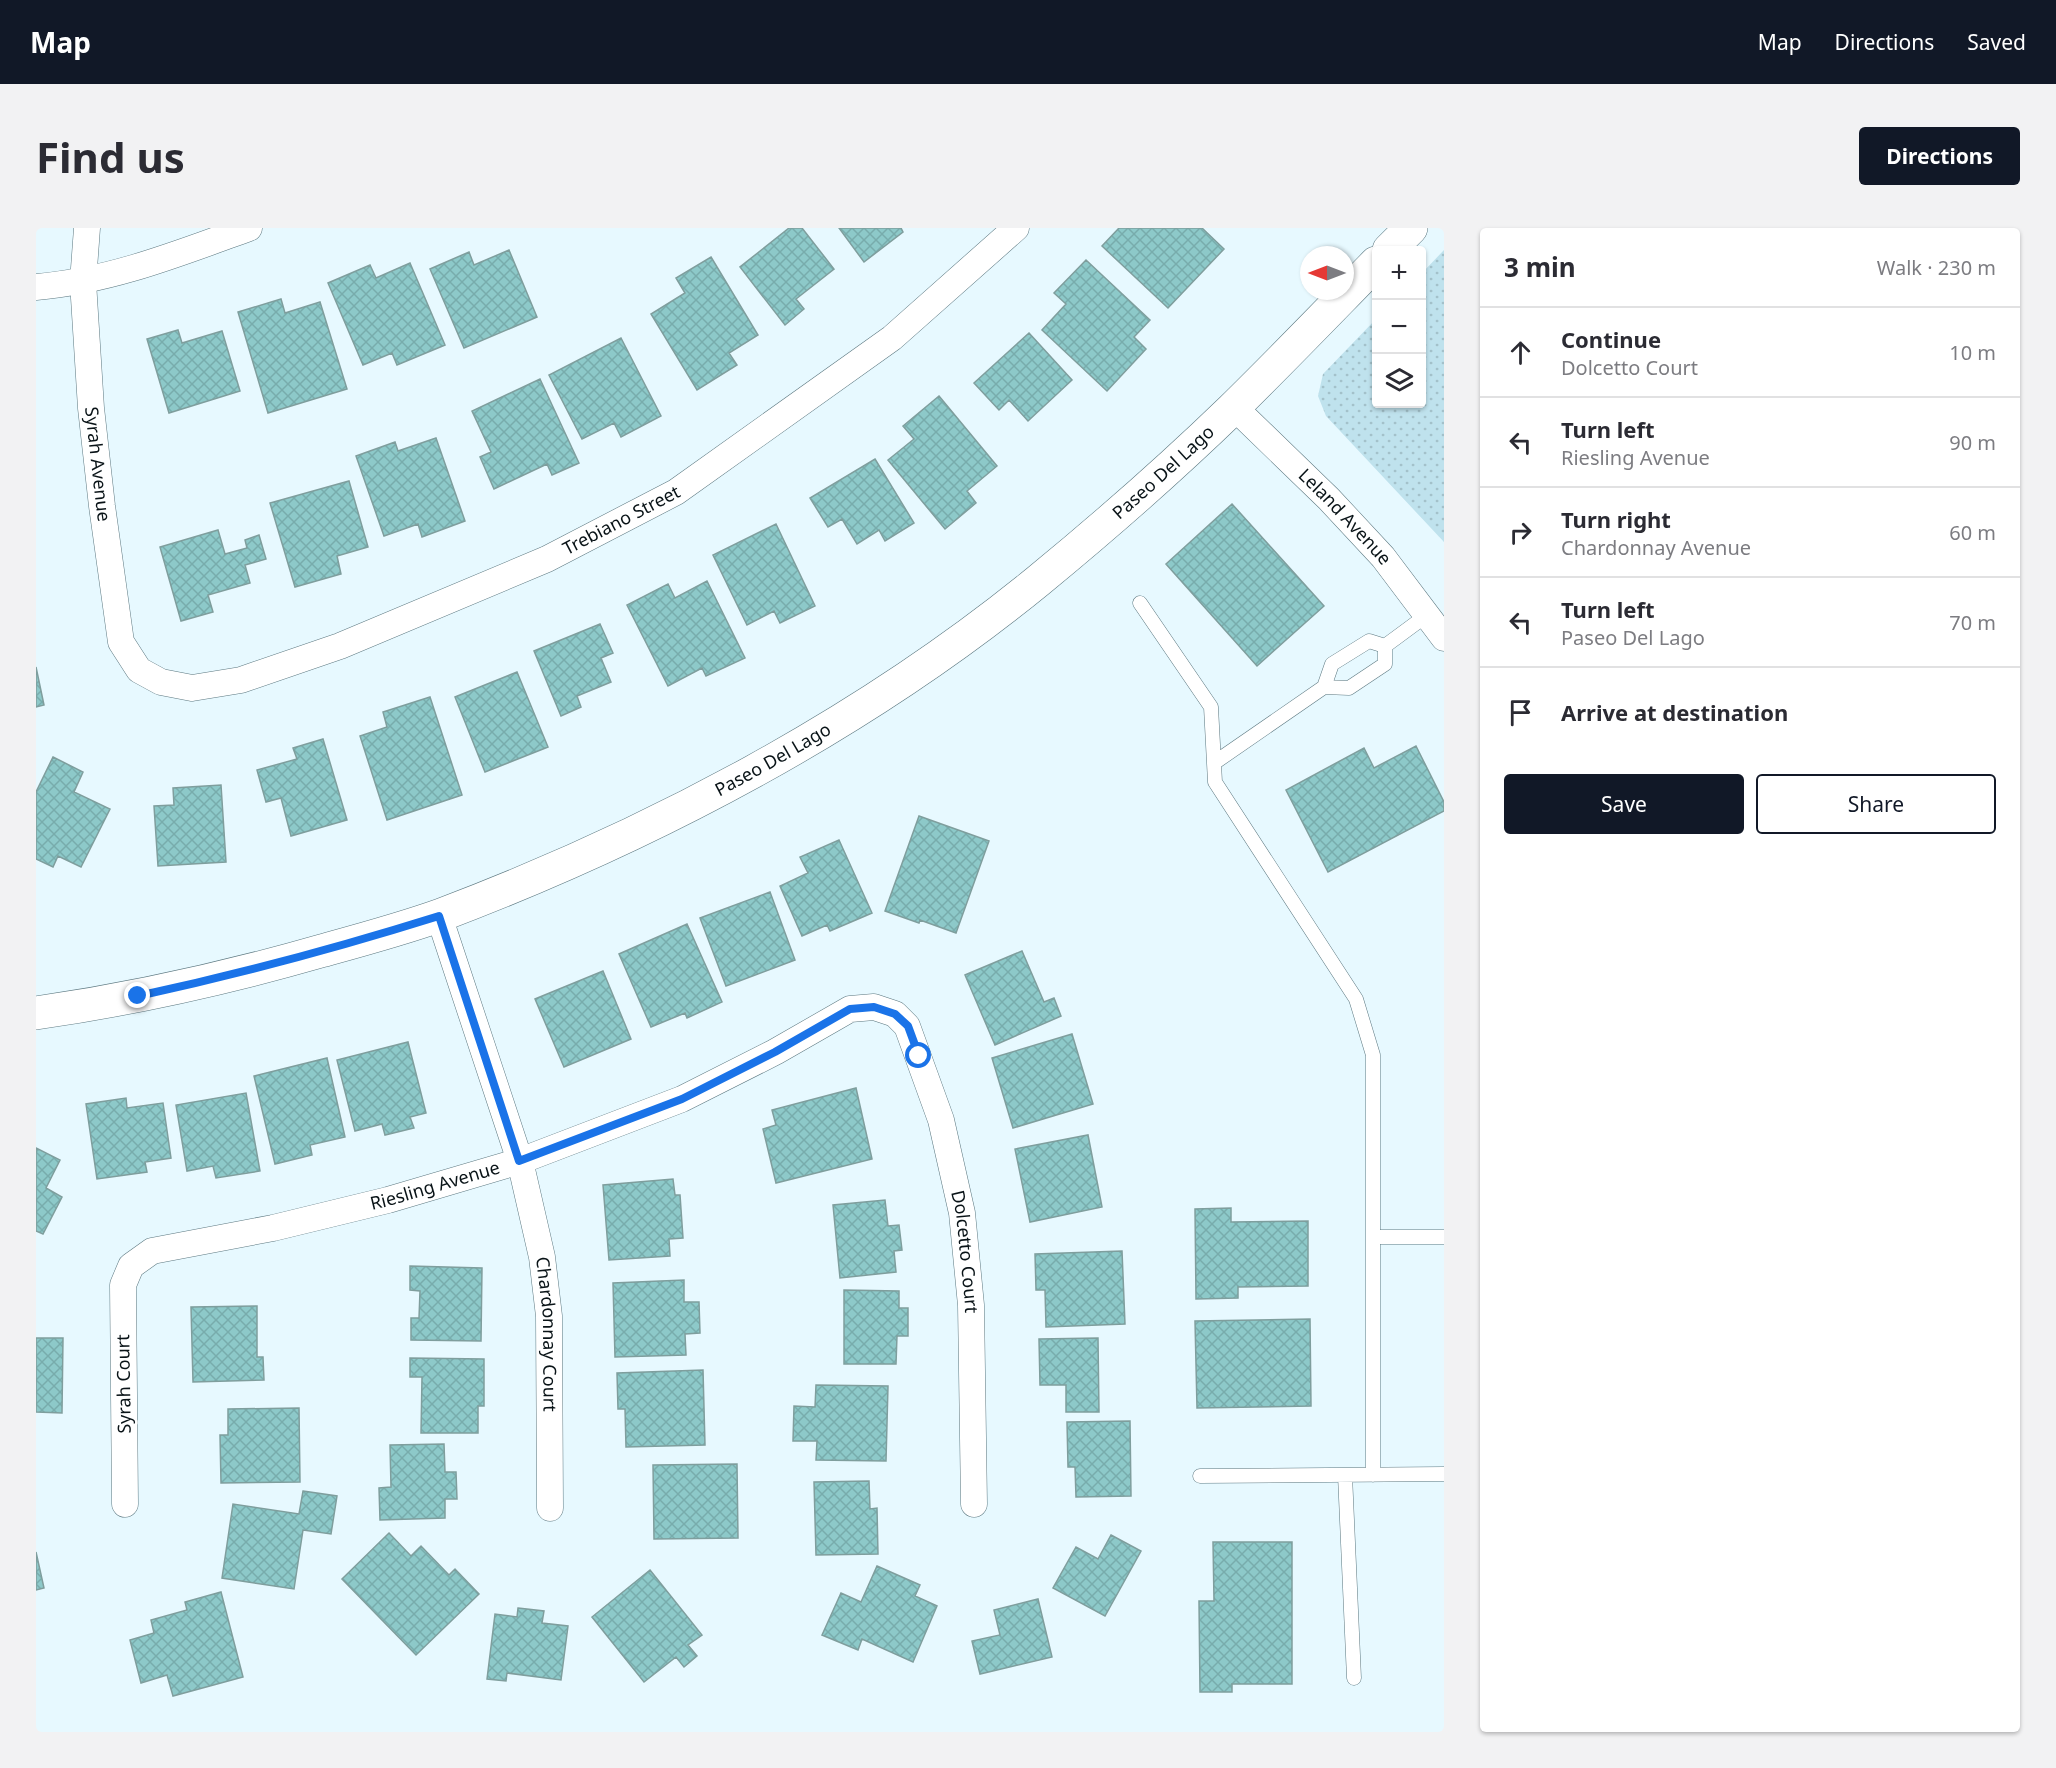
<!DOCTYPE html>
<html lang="en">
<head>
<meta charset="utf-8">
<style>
  body { margin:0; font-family:"Noto Sans",sans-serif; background:#f2f2f3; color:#2b2b33 }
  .controls { position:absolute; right:18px; top:18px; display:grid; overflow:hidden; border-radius:6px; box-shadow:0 2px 4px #0004 }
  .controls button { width:54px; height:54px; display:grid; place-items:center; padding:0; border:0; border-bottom:2px solid #e1e1e2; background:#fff; color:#2b2b33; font:30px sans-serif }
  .compass { position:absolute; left:1264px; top:18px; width:54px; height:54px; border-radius:50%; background:#fff; box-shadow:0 2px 4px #0004; rotate:270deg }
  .stop { position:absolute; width:18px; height:18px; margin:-14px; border:4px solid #1a73e8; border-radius:50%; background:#fff }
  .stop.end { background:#1a73e8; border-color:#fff; box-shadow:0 2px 6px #0008 }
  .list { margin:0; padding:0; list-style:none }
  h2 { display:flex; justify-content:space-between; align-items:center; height:78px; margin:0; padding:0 24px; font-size:26px }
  h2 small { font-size:20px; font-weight:400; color:#7c7c81 }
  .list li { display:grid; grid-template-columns:39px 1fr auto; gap:18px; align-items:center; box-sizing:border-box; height:90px; padding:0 24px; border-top:2px solid #e1e1e2 }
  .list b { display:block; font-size:22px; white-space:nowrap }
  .list p { margin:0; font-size:20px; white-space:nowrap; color:#7c7c81 }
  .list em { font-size:20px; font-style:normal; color:#7c7c81 }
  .actions { display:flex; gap:12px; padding:18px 24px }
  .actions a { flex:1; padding:14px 0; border:2px solid #111827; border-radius:6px; text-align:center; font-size:21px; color:#111827 }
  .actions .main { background:#111827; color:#fff }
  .icon { flex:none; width:33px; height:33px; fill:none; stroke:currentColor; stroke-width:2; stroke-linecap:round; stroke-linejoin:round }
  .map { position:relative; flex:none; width:1408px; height:1504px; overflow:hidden; border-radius:6px }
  header { display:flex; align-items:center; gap:36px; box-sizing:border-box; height:84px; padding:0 30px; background:#111827; color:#fff }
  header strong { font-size:28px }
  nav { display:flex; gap:33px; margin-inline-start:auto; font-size:21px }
  .intro { display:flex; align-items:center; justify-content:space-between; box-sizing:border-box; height:144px; padding:0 36px }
  h1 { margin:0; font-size:42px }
  .button { padding:15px 27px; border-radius:6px; background:#111827; color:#fff; font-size:21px; font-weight:700 }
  main { display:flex; gap:36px; padding:0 36px }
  aside { flex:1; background:#fff; border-radius:6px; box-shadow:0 2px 4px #0004 }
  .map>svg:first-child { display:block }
  .grass { fill:url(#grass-dots) }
  .building { fill:url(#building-cross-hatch); stroke:#7f9e9d; stroke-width:1.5 }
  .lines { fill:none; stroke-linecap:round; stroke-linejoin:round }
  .lane-casing { stroke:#5c7880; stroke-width:15 }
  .street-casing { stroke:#5c7880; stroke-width:27 }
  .secondary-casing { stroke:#5c7880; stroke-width:34 }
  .lane { stroke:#fff; stroke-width:14 }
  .street { stroke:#fff; stroke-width:26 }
  .secondary { stroke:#fff; stroke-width:33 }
  .route { stroke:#1a73e8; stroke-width:8 }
  .labels { text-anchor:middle; stroke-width:5; stroke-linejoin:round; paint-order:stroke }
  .street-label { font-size:18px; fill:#091317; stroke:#fff }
</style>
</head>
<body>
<header>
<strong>Map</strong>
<nav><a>Map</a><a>Directions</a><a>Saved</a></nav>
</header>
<div class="intro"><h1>Find us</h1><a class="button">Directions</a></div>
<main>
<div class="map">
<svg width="1408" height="1504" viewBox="0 0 1408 1504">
  <defs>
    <pattern id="grass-dots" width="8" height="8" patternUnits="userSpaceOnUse" patternTransform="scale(1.5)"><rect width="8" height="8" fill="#bfe2ed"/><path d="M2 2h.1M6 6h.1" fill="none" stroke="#a3c1ca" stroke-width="1.8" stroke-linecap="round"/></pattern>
    <pattern id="building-cross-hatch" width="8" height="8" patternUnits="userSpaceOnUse" patternTransform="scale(1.5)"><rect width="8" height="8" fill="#8dc9c9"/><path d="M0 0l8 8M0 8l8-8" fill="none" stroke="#78acac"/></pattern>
  </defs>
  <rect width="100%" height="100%" fill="#e7f9ff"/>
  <path class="grass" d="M 1408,22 L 1408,314 L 1290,188 L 1282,168 L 1287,146 L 1340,91 L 1340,176 L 1386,176 L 1386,45 Z"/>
  <path class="building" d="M 753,0 L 766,0 L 798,41 L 760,71 L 768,81 L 749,97 L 704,39 Z
    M 803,0 L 865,0 L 867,4 L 828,34 Z
    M 1083,0 L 1166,0 L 1188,21 L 1132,80 L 1066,18 Z
    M 473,22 L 501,89 L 428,120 L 394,41 L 433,24 L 438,37 Z
    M 675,29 L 722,107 L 693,125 L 701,137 L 661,162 L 615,86 L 649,65 L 640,50 Z
    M 1050,32 L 1114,92 L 1098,109 L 1110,121 L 1071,163 L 1006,102 L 1030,76 L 1018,65 Z
    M 374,35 L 409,117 L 361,137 L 356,125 L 327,137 L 292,55 L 334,37 L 340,50 Z
    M 245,71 L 249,85 L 284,74 L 311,161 L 232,185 L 202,84 Z
    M 142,102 L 146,115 L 186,103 L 204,163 L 133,185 L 111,111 Z
    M 993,105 L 1036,152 L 992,193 L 973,172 L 963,182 L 938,155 Z
    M 585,110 L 625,188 L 585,209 L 578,195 L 546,211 L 513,147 Z
    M 504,151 L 543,235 L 516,247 L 511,236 L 458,261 L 444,229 L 455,224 L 436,183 Z
    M 903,168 L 961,238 L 931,263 L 940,275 L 909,301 L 852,232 L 878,211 L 867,198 Z
    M 400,210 L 429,293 L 386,309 L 382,296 L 348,308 L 320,228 L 359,214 L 362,223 Z
    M 839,231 L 878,295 L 849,313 L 843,302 L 821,316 L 806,291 L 792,299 L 774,270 Z
    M 313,253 L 332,319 L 301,328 L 305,346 L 259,359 L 234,275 Z
    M 1196,276 L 1288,378 L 1221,438 L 1130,336 Z
    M 740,296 L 779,378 L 744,395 L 738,383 L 711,397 L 677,327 Z
    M 182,302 L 189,326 L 211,320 L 209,312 L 223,307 L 230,331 L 209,337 L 214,355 L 172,367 L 177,384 L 145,393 L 124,319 Z
    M 671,353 L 709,430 L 670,448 L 666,440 L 632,458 L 591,377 L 632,356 L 639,370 Z
    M 564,396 L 577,425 L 565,430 L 575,454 L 541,468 L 545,479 L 525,488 L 498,423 Z
    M 0,439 L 8,477 L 0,479 Z
    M 481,444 L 512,519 L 449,544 L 419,469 Z
    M 394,469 L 426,567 L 351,592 L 324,508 L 351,499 L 347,484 Z
    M 287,511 L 311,592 L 255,608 L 245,570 L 230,574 L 221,542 L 261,531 L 257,520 Z
    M 1380,518 L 1408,574 L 1408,583 L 1292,644 L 1250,562 L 1328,520 L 1338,540 Z
    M 17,529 L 47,544 L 38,564 L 74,581 L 45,639 L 22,628 L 17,639 L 0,631 L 0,564 Z
    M 185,557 L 190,634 L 122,638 L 118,578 L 138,577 L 137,560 Z
    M 883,588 L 953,613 L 920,705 L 884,692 L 883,695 L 849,683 Z
    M 803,612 L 836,685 L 794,703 L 791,697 L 766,708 L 744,658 L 772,645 L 764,629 Z
    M 734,664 L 759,732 L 690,758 L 664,690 Z
    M 651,696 L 686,774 L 651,790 L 649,785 L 615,799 L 583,726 Z
    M 986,723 L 1008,774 L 1018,770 L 1025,788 L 959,817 L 929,747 Z
    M 567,743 L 595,811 L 528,839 L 499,771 Z
    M 1036,806 L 1057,876 L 977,900 L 956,830 Z
    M 372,814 L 390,885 L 374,889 L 378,900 L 349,907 L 346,896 L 319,903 L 301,832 Z
    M 291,830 L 309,909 L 274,917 L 276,927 L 239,936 L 218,848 Z
    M 820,860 L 836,931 L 740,955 L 727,901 L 740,897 L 736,882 Z
    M 210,865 L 224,943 L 180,950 L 177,938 L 151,943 L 140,877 Z
    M 90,870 L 91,880 L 127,875 L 135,930 L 109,934 L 111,944 L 61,951 L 50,876 Z
    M 1052,907 L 1066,979 L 994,994 L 979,921 Z
    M 0,920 L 24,932 L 10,960 L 26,969 L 7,1006 L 0,1003 Z
    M 637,951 L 639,967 L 644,967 L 647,1010 L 633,1011 L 634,1028 L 573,1032 L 567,957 Z
    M 849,972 L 852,998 L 863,997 L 866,1022 L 858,1023 L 860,1044 L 804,1050 L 797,977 Z
    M 1195,980 L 1195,994 L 1272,993 L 1272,1058 L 1202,1059 L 1202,1070 L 1160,1071 L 1159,981 Z
    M 1086,1023 L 1089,1096 L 1010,1099 L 1009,1062 L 1000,1062 L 999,1026 Z
    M 374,1038 L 446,1040 L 445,1113 L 375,1112 L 375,1090 L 383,1090 L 384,1063 L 374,1062 Z
    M 648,1052 L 648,1074 L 663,1074 L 664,1105 L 649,1106 L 650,1127 L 579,1129 L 577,1055 Z
    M 808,1062 L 863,1063 L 863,1080 L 872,1080 L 872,1108 L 861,1108 L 860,1136 L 808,1136 Z
    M 221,1078 L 221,1129 L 227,1129 L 228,1152 L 157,1154 L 155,1079 Z
    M 1274,1091 L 1275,1178 L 1161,1180 L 1159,1093 Z
    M 0,1110 L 27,1110 L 26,1185 L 0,1184 Z
    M 1062,1110 L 1063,1184 L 1030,1184 L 1030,1157 L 1004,1157 L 1003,1111 Z
    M 374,1130 L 448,1131 L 448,1178 L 442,1178 L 442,1205 L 385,1205 L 386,1149 L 374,1149 Z
    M 667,1142 L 669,1217 L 590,1219 L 589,1181 L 582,1181 L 581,1145 Z
    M 780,1157 L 852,1158 L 850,1233 L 780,1232 L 781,1213 L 757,1213 L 758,1178 L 779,1179 Z
    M 263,1180 L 264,1254 L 185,1255 L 184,1207 L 192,1207 L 192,1181 Z
    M 1094,1193 L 1095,1268 L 1040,1269 L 1039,1239 L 1032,1239 L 1031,1194 Z
    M 408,1216 L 409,1244 L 420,1244 L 421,1271 L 409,1271 L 409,1290 L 344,1292 L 343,1260 L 355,1259 L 354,1217 Z
    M 701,1236 L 702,1310 L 618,1311 L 617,1237 Z
    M 833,1253 L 834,1281 L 841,1280 L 842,1326 L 780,1327 L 778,1254 Z
    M 267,1263 L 301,1268 L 295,1306 L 267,1302 L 258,1361 L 186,1350 L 197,1276 L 263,1286 Z
    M 353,1305 L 375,1328 L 385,1318 L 413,1347 L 419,1341 L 443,1366 L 380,1427 L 306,1351 Z
    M 1075,1307 L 1105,1323 L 1069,1388 L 1017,1360 L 1040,1319 L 1062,1331 Z
    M 1177,1314 L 1256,1314 L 1256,1456 L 1196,1456 L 1196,1464 L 1164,1464 L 1163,1373 L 1178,1373 Z
    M 0,1324 L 8,1360 L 0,1362 Z
    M 841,1338 L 884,1357 L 879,1368 L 901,1378 L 877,1434 L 826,1411 L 822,1422 L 786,1407 L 805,1365 L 825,1374 Z
    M 614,1342 L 666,1407 L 652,1417 L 661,1428 L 648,1439 L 640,1429 L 608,1454 L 556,1389 Z
    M 185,1364 L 207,1449 L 137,1468 L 131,1447 L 105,1455 L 94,1412 L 118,1405 L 115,1392 L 151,1382 L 149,1374 Z
    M 1002,1371 L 1016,1429 L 944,1446 L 936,1413 L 964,1407 L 958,1382 Z
    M 482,1380 L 508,1383 L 506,1395 L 532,1398 L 525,1452 L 471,1445 L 470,1453 L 451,1451 L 459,1386 L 481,1389 Z"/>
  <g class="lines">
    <g class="lane-casing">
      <path id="lane" d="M 1104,375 L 1175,479 L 1179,554 L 1320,771 L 1337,827 L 1337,1247
        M 1349,418 L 1391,387
        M 1178,535 L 1288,459 L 1313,460 L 1349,436 L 1349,418 L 1333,413 L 1296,436 L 1288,459
        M 1337,1009 L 1408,1009
        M 1309,1247 L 1318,1450
        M 1164,1248 L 1408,1246"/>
    </g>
    <g class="street-casing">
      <g id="street">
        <path id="s1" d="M 51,0 L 47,54 L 55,180 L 66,278 L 85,414 L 103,442 L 125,454 L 156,460 L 205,452 L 304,418 L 511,331 L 640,264 L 856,110 L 980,0"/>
        <path d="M 0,59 C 74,53 144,25 213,0"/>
        <path id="s2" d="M 1198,179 L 1293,271 L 1347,329 L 1408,410"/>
        <path id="s3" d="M 403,688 L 484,933 L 506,1029 L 513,1088 L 514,1280"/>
        <path id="s4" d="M 89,1276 L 87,1057 L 95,1038 L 116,1023 L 237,1000 L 352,972 L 484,933 L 646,871 L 739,824 L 814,781 L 838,779 L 859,786 L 871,798 L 905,892 L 926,985 L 935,1077 L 938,1276"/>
      </g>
    </g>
    <g class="secondary-casing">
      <g id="secondary">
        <path d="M 1353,22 L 1375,0"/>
        <path id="s5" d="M 0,785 C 97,771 191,750 285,723 C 325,712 366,701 405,687 C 616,607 827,496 1002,353 C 1069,298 1134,241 1196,181 C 1245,133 1292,84 1340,35"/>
      </g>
    </g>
    <use href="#lane" class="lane"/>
    <use href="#street" class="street"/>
    <use href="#secondary" class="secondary"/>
  </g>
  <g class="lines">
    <path class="route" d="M 102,768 C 204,746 304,719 403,688 L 483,933 L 646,871 L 739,824 L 814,781 L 838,779 L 859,786 L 872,798 L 883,828"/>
  </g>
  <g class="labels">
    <g class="street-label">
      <text dy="6" stroke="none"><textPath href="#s1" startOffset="237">Syrah Avenue</textPath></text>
      <text dy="6" stroke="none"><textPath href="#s5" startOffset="1270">Paseo Del Lago</textPath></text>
      <text dy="6" stroke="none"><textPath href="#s2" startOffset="156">Leland Avenue</textPath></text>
      <text dy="6" stroke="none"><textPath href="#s1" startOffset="969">Trebiano Street</textPath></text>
      <text dy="6" stroke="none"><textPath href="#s5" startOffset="784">Paseo Del Lago</textPath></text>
      <text dy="6" stroke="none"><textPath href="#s4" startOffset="556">Riesling Avenue</textPath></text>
      <text dy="6" stroke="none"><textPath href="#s4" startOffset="1306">Dolcetto Court</textPath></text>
      <text dy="6" stroke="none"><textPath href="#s3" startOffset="434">Chardonnay Court</textPath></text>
      <text transform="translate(88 1156) rotate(-91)" y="6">Syrah Court</text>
    </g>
  </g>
</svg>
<div class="controls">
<button>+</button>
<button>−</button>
<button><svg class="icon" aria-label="layers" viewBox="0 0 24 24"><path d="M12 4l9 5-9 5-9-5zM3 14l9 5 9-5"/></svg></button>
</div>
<svg class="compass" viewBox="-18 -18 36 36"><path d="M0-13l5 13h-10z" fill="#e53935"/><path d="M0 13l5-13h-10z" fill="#7c7c81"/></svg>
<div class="stop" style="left:883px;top:828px"></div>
<div class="stop end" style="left:102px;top:768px"></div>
</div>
<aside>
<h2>3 min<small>Walk · 230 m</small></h2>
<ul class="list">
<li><svg class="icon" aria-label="ahead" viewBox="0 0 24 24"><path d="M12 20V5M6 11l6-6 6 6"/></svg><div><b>Continue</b><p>Dolcetto Court</p></div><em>10 m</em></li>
<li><svg class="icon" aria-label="left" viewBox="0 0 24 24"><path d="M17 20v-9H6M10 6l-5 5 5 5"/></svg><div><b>Turn left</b><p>Riesling Avenue</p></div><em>90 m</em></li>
<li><svg class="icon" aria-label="right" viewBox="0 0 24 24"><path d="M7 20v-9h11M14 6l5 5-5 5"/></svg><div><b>Turn right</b><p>Chardonnay Avenue</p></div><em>60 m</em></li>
<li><svg class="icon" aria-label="left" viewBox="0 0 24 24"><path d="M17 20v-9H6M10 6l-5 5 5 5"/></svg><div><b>Turn left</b><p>Paseo Del Lago</p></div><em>70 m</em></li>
<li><svg class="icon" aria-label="arrive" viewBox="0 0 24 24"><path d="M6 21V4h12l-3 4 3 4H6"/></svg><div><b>Arrive at destination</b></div></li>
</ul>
<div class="actions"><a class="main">Save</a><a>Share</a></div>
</aside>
</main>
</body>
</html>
